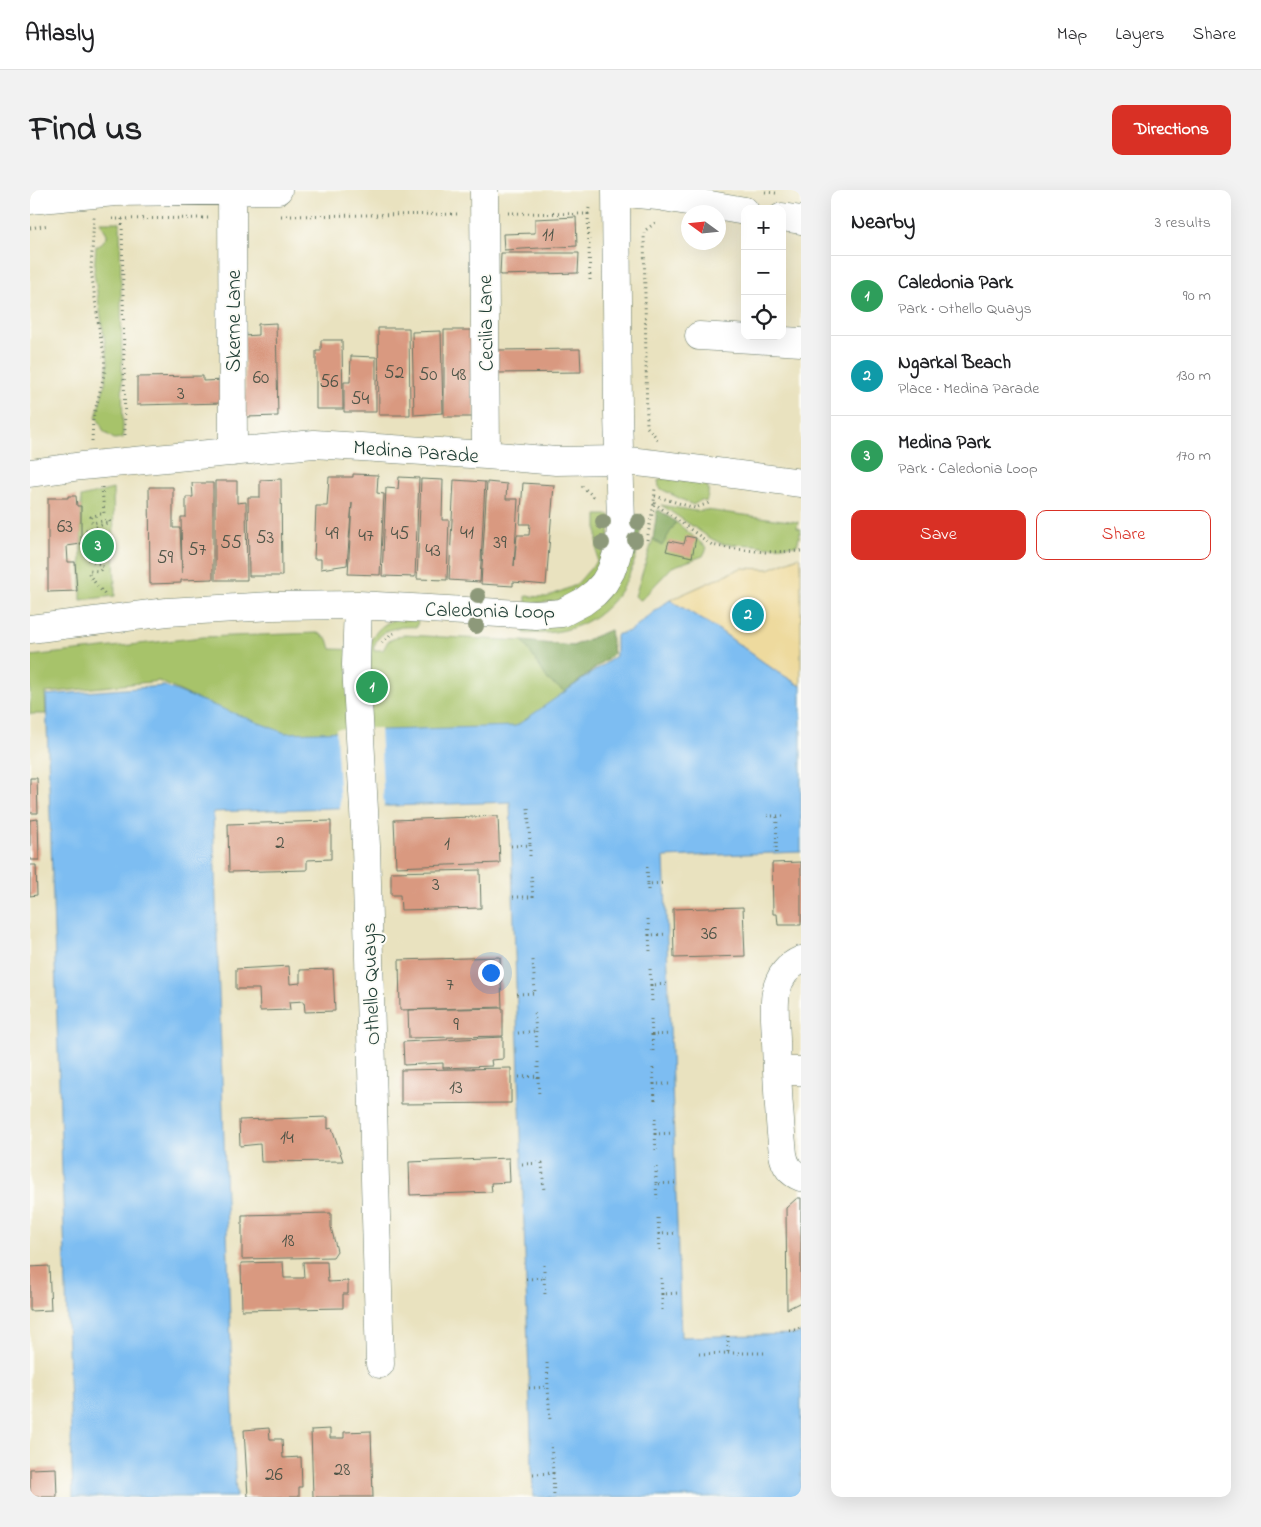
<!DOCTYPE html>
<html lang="en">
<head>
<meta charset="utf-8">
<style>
  body { margin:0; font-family:"Indie Flower",sans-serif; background:#f2f2f2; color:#202124 }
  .controls { position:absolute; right:15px; top:15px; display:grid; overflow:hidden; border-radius:10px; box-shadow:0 5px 20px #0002 }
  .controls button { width:45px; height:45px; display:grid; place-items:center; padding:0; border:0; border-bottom:1px solid #e0e0e0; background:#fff; color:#202124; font:25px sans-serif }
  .compass { position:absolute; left:651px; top:15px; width:45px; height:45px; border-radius:50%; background:#fff; box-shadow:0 5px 20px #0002; rotate:285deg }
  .you { position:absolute; left:460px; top:782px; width:18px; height:18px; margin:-12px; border:4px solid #fff; border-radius:50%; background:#1a73e8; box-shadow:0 0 0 8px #1a73e833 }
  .badge { display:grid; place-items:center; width:32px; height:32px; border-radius:50%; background:#d93025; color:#fff; font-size:16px; font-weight:700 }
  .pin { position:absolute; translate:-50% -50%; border:2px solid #fff; box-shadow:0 1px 5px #0006 }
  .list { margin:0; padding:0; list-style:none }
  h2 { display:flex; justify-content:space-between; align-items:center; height:65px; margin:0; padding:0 20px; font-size:21px }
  h2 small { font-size:16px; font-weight:400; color:#757577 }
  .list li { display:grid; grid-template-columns:32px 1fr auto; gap:15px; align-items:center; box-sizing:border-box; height:80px; padding:0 20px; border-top:1px solid #e0e0e0 }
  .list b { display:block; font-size:19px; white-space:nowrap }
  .list p { margin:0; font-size:16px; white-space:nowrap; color:#757577 }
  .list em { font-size:16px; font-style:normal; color:#757577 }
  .actions { display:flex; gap:10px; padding:15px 20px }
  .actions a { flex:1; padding:11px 0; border:1px solid #d93025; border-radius:10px; text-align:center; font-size:18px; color:#d93025 }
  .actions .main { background:#d93025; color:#fff }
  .icon { flex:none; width:28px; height:28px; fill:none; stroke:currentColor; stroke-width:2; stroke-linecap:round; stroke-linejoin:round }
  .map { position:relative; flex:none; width:771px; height:1307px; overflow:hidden; border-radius:10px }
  header { display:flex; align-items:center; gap:30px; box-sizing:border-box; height:70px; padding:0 25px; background:#fff; border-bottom:1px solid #e0e0e0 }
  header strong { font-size:24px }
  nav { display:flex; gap:28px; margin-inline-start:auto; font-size:18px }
  .intro { display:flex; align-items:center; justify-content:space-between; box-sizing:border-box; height:120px; padding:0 30px }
  h1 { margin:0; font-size:35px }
  .button { padding:12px 22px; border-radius:10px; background:#d93025; color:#fff; font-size:18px; font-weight:700 }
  main { display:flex; gap:30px; padding:0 30px }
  aside { flex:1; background:#fff; border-radius:10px; box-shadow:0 5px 20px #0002 }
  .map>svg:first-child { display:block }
  .green { fill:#a7c36b; stroke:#638050 }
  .forest { fill:#85a95f; stroke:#52734a }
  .sand { fill:#eeda9e; stroke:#868c69 }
  .water { fill:#7dbdf2; stroke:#4e7d93 }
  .pier { fill:#e9e2bf }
  .building { fill:#d99980 }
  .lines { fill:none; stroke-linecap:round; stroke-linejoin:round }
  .minor-casing { stroke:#667765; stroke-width:29 }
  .path { stroke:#667765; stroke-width:3; stroke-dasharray:1 4; stroke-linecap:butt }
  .minor { stroke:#fff; stroke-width:28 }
  .tree { fill:#8d997a }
  .labels { text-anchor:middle; stroke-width:4; stroke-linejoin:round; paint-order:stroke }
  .number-label { font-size:19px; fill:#4e5447 }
  .street-label { font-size:21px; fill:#1f3d34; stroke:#fdfcf7 }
</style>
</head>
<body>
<header>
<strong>Atlasly</strong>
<nav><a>Map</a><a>Layers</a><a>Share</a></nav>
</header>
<div class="intro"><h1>Find us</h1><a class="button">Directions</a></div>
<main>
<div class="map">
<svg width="771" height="1307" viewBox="0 0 771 1307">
  <rect width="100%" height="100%" fill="#fdfcf7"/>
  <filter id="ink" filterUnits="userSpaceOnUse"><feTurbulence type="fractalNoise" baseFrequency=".02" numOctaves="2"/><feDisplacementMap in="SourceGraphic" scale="10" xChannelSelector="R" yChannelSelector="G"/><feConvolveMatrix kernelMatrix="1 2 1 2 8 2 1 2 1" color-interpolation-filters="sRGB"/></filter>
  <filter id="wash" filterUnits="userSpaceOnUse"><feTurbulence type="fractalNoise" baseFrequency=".0096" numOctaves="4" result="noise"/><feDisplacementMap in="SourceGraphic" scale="20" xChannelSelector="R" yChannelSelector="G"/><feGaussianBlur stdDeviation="1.12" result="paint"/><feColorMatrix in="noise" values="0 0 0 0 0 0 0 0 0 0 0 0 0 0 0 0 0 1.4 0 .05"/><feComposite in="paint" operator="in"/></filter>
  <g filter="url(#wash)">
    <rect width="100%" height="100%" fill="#e9e2bf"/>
    <path class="green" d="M 70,32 L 90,32 L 93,248 L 84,249 L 74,242 L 68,229 L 66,228 L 75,193 L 78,171 L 64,83 L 66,56 L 69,56 L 77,47 L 77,44 Z
      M 633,288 L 676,293 C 680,299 678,306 676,312 L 671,310 L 663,315 L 631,299 L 629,297 L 628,290 Z
      M 83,299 L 85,406 L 51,410 L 51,307 Z
      M 631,315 L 665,321 L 676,320 L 768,332 L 767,338 L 771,339 L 771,340 L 767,355 L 736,357 L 726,355 L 692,354 L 680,348 Z
      M 567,325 L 580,325 L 579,344 L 565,386 L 535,410 L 496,414 L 496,406 L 517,407 L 546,395 L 567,371 Z
      M 646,332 L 677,358 L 673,366 L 642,377 L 611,410 L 608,409 L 605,406 L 623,349 L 631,356 Z
      M 598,364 L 606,366 C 590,421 551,447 494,443 L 495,435 L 511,436 Z
      M 365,429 L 388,429 L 387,437 C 368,436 348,438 343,460 L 353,460 L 358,451 L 368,447 L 367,446 L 374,445 L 493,451 L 495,453 L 543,456 L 580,440 L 583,464 L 488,541 L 251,549 L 129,491 L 15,503 L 16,524 L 0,524 L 0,466 L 173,447 L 288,443 L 298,449 L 301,459 L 337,460 C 342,445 350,435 365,429 Z"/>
    <path class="forest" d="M 629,320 L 646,332 L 632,356 L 623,349 L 627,321 Z
      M 602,325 L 613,325 L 606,366 L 598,364 Z
      M 580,440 L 583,464 L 535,502 L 518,490 L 493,451 L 543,456 Z"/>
    <path class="sand" d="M 768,367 L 771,368 L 771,496 L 743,479 L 689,440 L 640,410 L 711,378 L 739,379 Z"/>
    <path class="water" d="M 640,410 L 689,440 L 743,479 L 771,496 L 771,662 L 634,667 L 651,1147 L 767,1144 L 771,1142 L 771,1307 L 503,1307 L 480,612 L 183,622 L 206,1307 L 43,1307 L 16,505 L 134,496 L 255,543 L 486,536 L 586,466 L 586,445 L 600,441 L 634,414 Z"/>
    <path class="pier" d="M 350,538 L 354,618 L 310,620 L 306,539 Z"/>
    <g id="blocks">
      <path class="building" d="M 546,27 L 547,56 L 474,60 L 473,44 L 505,43 L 505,29 Z
        M 471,63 L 549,63 L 548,83 L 470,85 Z
        M 246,133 L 248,226 L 216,227 L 214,146 L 228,145 L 228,134 Z
        M 348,138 L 379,138 L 380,225 L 349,225 Z
        M 414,140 L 444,140 L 445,227 L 414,227 Z
        M 411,141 L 413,223 L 384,225 L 382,142 Z
        M 291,150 L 312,150 L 313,219 L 286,219 L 286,161 L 291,161 Z
        M 550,159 L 551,182 L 467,183 L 467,160 Z
        M 321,166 L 346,167 L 346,222 L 314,222 L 314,192 L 320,192 Z
        M 173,186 L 173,191 L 194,190 L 194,213 L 107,215 L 107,187 Z
        M 323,284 L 348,285 L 347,303 L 354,304 L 350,385 L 318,384 L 322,313 L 317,375 L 291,379 L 291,369 L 284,369 L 286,316 L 297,316 L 299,287 L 323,287 Z
        M 369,287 L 389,288 L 385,387 L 352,386 L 356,298 L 368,299 Z
        M 251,289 L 252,386 L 219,386 L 218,307 L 230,307 L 230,290 Z
        M 391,289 L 413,290 L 412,330 L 419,330 L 417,390 L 387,389 Z
        M 424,290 L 455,292 L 450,392 L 419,390 Z
        M 185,291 L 207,291 L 207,313 L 216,312 L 217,390 L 185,390 Z
        M 457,292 L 477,294 L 476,309 L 488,309 L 484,376 L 487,345 L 499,345 L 500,334 L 490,334 L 493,293 L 524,295 L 516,395 L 483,392 L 483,396 L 451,394 Z
        M 162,293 L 183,293 L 183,389 L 151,390 L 151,393 L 120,394 L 119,297 L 143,297 L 143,338 L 150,338 L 152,383 L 151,327 L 156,327 L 156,307 L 163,307 Z
        M 38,306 L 46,306 L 47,316 L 51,316 L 51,354 L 37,356 L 38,372 L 45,372 L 47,401 L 18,402 L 18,308 L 38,308 Z
        M 656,346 L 666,348 L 662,367 L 636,361 L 639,351 L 654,354 Z
        M 0,588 L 7,588 L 8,623 L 0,623 Z
        M 468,626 L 470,673 L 366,677 L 364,630 Z
        M 8,629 L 9,670 L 0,670 L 0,630 Z
        M 301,631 L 301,669 L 277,670 L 277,680 L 199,682 L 198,634 Z
        M 771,672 L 771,735 L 748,735 L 747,724 L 743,724 L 742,673 Z
        M 0,675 L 6,675 L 7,705 L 0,706 Z
        M 450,680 L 451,718 L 371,720 L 370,705 L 361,705 L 361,682 Z
        M 713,717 L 715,766 L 644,768 L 643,719 Z
        M 470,767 L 472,817 L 370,820 L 369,770 Z
        M 259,776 L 260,794 L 270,793 L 270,780 L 303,779 L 305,821 L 275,822 L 274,811 L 259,812 L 260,820 L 230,821 L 229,799 L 206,799 L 206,779 Z
        M 473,818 L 473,846 L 379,848 L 378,820 Z
        M 473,847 L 473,869 L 461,870 L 462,876 L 413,878 L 413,873 L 374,875 L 373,852 Z
        M 481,878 L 481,913 L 371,914 L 371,880 Z
        M 298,927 L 298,939 L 302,938 L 313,971 L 231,972 L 230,954 L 210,956 L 209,930 Z
        M 479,968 L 480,992 L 461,993 L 462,1002 L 380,1005 L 379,972 Z
        M 767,1008 L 771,1008 L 771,1112 L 757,1119 L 756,1018 Z
        M 301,1023 L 301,1037 L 307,1061 L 303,1067 L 212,1069 L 212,1025 Z
        M 253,1072 L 254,1088 L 274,1088 L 273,1072 L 297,1072 L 298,1092 L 318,1091 L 318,1104 L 313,1104 L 313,1118 L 212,1120 L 211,1073 Z
        M 19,1076 L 21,1120 L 0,1121 L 0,1077 Z
        M 239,1238 L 240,1249 L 252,1249 L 253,1268 L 271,1267 L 272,1297 L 269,1297 L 269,1307 L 218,1307 L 214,1240 Z
        M 300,1239 L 300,1248 L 314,1248 L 314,1242 L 341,1241 L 343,1307 L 283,1307 L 281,1240 Z
        M 26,1278 L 27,1307 L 0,1307 L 0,1279 Z"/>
    </g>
  </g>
  <g filter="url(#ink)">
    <use href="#blocks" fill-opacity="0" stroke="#667765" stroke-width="1"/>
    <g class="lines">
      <g class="minor-casing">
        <path id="minor" d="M 454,0 L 456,265
          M 202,1 L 203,262
          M 587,2 L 628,6 L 715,21
          M 0,10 L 85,2 L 248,0
          M 752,27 L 771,30
          M 669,146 L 722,149
          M 722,146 L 722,149 L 771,152
          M 0,283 L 52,276 L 284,254 L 456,265 L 526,271 L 589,270 L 625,274 L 771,293
          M 328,415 L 326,475 L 336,656 L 350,1174
          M 0,439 L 137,422 L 242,416 L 328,415 L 506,425 L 532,423 L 553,412 L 565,403 L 574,393 L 581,381 L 586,367 L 590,351 L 591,333 L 588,223 L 586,0
          M 771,770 C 757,776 749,788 746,802 C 743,818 746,836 746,852 C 747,890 749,927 753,964 C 755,976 760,983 771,987
          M 747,881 L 771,881"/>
      </g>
      <path class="path" d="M 735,2 L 746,3
        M 478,23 L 558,24 L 560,90
        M 558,24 L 559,18
        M 251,26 L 429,24
        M 82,29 L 179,28
        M 92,29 L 95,247
        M 0,38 L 19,35
        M 628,249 L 617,237 L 614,41 L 628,31
        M 62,251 L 63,229 L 75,181 L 74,163 L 70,145 L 61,80 L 64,27
        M 552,296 L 564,307 L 564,309
        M 72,297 L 74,324 L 70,324 L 61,327 L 62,333 L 79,330 L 80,332 L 57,340 L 60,371 L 70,374 L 73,377 L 70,381 L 60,380 L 59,385 L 75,405
        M 625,306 L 665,318 L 682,312
        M 624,313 L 682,355 L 697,358 L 735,362 L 771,361
        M 617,350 L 624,313 L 625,297
        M 352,453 L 360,445 L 364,443
        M 737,626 L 757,626
        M 500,655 L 500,668
        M 481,656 L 500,655 L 498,617
        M 746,663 L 747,626
        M 617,677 L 618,694 L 635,693
        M 618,694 L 618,709
        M 483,707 L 503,707 L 501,683
        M 618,729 L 619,745 L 637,744
        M 619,745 L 620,761
        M 620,779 L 621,795 L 639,794
        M 621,795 L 622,811
        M 487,804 L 505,803 L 503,770
        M 621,829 L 622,845 L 641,844
        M 506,841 L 507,858
        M 488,843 L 506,841 L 504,821
        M 622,845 L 623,861
        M 508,872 L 508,886
        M 623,878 L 624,894 L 642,894
        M 489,887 L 508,886 L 509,906
        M 624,894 L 625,910
        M 625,928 L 625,944 L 644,943
        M 625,944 L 626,960
        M 492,974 L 512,973 L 514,1002
        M 626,977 L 626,994 L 646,993
        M 626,994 L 627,1009
        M 628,1028 L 629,1044 L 647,1043
        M 629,1044 L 630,1060
        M 514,1088 L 515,1105
        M 631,1088 L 632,1104 L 649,1103
        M 496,1089 L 514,1088 L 514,1072
        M 632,1104 L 632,1121
        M 759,1140 L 767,1140 L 771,1137
        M 698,1163 L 734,1163
        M 669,1164 L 698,1163 L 698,1146
        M 517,1173 L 518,1197
        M 499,1198 L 518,1197 L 520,1230
        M 523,1283 L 524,1307
        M 503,1284 L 523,1283 L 521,1253"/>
      <use href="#minor" class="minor"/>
    </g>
    <g class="tree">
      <circle cx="573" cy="332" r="8"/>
      <circle cx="608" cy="332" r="8"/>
      <circle cx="605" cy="350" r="8"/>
      <circle cx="572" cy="353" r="8"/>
      <circle cx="448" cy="406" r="8"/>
      <circle cx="446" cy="436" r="8"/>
    </g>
  </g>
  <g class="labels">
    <g class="number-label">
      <text x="518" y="50">11</text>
      <text x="364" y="188">52</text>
      <text x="398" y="190">50</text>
      <text x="429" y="190">48</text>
      <text x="231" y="193">60</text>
      <text x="299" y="197">56</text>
      <text x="151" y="209">3</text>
      <text x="330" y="214">54</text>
      <text x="35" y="342">63</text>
      <text x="437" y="348">41</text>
      <text x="302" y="349">49</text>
      <text x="370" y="349">45</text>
      <text x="336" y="351">47</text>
      <text x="235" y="353">53</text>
      <text x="201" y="358">55</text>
      <text x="470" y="358">39</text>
      <text x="167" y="365">57</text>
      <text x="403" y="366">43</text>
      <text x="135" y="373">59</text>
      <text x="250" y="658">2</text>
      <text x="417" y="659">1</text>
      <text x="406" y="700">3</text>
      <text x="679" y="749">36</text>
      <text x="420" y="800">7</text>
      <text x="426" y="840">9</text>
      <text x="426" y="903">13</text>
      <text x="257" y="953">14</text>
      <text x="258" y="1056">18</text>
      <text x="312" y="1285">28</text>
      <text x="244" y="1290">26</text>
    </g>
    <g class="street-label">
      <text transform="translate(203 131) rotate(-90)" y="7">Skerne Lane</text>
      <text transform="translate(455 133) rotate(-91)" y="7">Cecilia Lane</text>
      <text transform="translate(386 261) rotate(4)" y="7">Medina Parade</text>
      <text transform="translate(460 420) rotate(1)" y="7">Caledonia Loop</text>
      <text transform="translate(340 794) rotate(-92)" y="7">Othello Quays</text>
    </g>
  </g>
</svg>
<div class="controls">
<button>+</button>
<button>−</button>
<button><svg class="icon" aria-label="locate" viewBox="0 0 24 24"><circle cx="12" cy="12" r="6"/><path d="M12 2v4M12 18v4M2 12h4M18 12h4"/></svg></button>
</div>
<svg class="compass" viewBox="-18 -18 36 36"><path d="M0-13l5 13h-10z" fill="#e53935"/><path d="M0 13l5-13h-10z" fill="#757577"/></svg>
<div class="you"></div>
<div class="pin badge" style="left:342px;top:497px;background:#2e9e5b">1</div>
<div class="pin badge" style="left:718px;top:425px;background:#0f9aa8">2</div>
<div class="pin badge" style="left:68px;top:356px;background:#2e9e5b">3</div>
</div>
<aside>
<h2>Nearby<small>3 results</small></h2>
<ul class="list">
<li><span class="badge" style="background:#2e9e5b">1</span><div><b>Caledonia Park</b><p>Park · Othello Quays</p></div><em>90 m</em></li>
<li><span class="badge" style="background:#0f9aa8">2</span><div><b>Ngarkal Beach</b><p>Place · Medina Parade</p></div><em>130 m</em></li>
<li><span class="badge" style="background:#2e9e5b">3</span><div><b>Medina Park</b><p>Park · Caledonia Loop</p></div><em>170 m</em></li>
</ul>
<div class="actions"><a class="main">Save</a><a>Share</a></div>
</aside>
</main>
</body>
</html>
